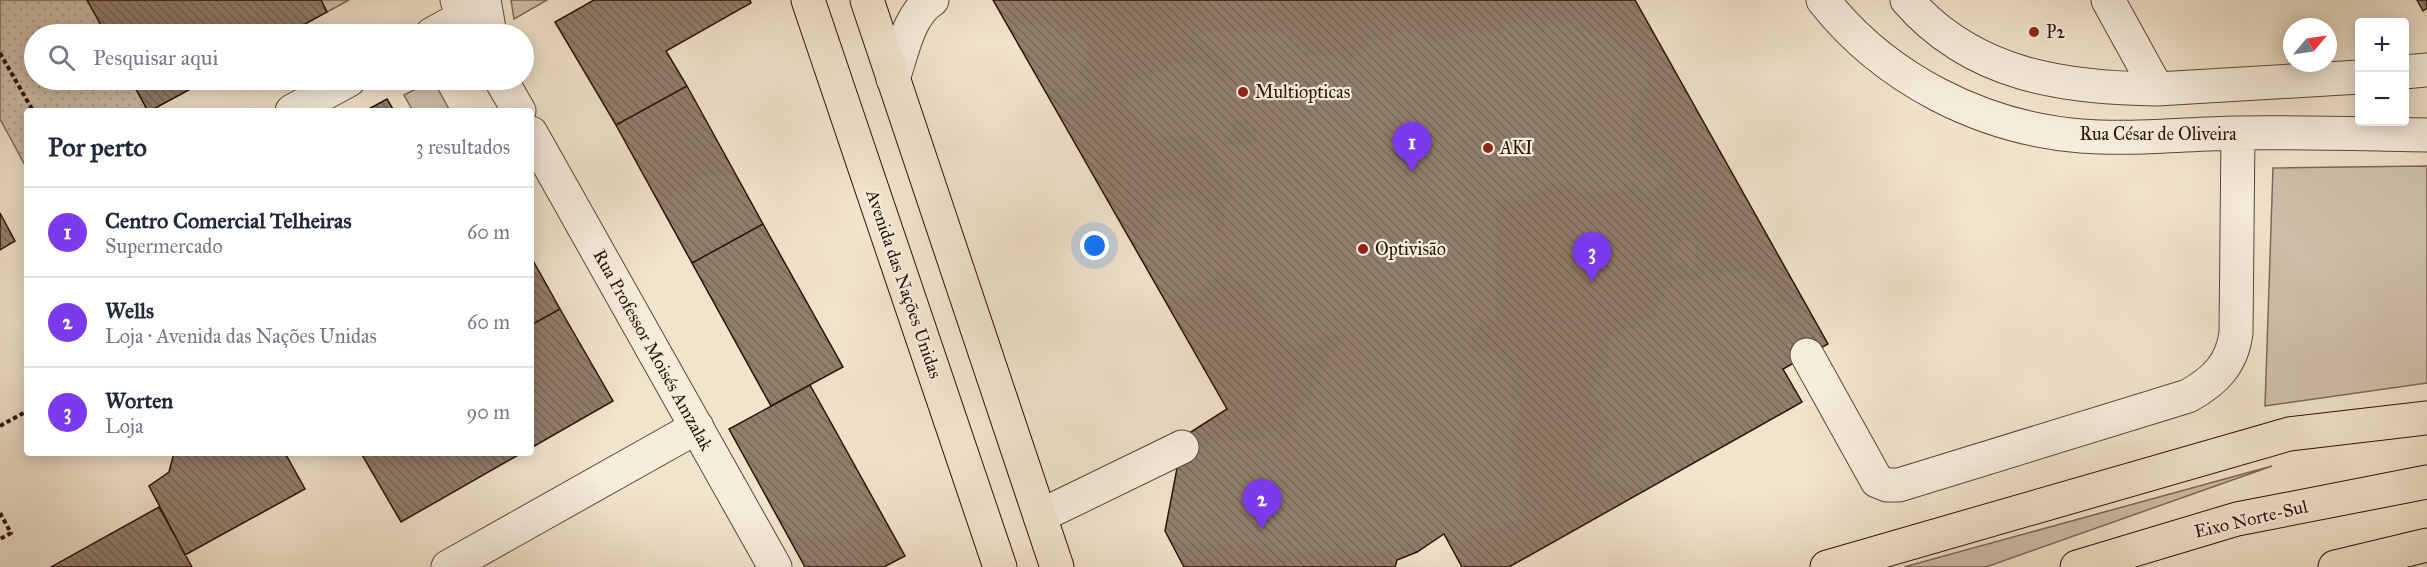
<!DOCTYPE html>
<html lang="pt">
<head>
<meta charset="utf-8">
<style>
  body { margin:0; font-family:"IM FELL Great Primer",serif; background:#f2f2f3; color:#1f2937 }
  .controls { position:absolute; right:18px; top:18px; display:grid; overflow:hidden; border-radius:6px; box-shadow:0 3px 15px #0003 }
  .controls button { width:54px; height:54px; display:grid; place-items:center; padding:0; border:0; border-bottom:2px solid #e0e1e3; background:#fff; color:#1f2937; font:30px sans-serif }
  .compass { position:absolute; left:2283px; top:18px; width:54px; height:54px; border-radius:50%; background:#fff; box-shadow:0 3px 15px #0003; rotate:61deg }
  .you { position:absolute; left:1095px; top:246px; width:21px; height:21px; margin:-15px; border:4px solid #fff; border-radius:50%; background:#1a73e8; box-shadow:0 0 0 9px #1a73e833 }
  .badge { display:grid; place-items:center; width:39px; height:39px; border-radius:50%; background:#7c3aed; color:#fff; font-size:20px; font-weight:700 }
  .pin { position:absolute; translate:-50% -50px; filter:drop-shadow(0 2px 3px #0008) }
  .pin::after { content:''; position:absolute; top:32px; width:21px; height:18px; background:inherit; clip-path:polygon(0 0,100% 0,50% 100%) }
  .list { margin:0; padding:0; list-style:none }
  h2 { display:flex; justify-content:space-between; align-items:center; height:78px; margin:0; padding:0 24px; font-size:26px }
  h2 small { font-size:20px; font-weight:400; color:#747a83 }
  .list li { display:grid; grid-template-columns:39px 1fr auto; gap:18px; align-items:center; box-sizing:border-box; height:90px; padding:0 24px; border-top:2px solid #e0e1e3 }
  .list b { display:block; font-size:22px; white-space:nowrap }
  .list p { margin:0; font-size:20px; white-space:nowrap; color:#747a83 }
  .list em { font-size:20px; font-style:normal; color:#747a83 }
  .icon { flex:none; width:33px; height:33px; fill:none; stroke:currentColor; stroke-width:2; stroke-linecap:round; stroke-linejoin:round }
  .map { position:relative; flex:none; width:2427px; height:567px; overflow:hidden }
  .search { position:absolute; background:#fff; box-shadow:0 3px 15px #0003; left:24px; top:24px; width:510px; height:66px; display:flex; align-items:center; gap:15px; box-sizing:border-box; padding:0 21px; border-radius:33px; color:#747a83; font-size:22px }
  .panel { position:absolute; background:#fff; box-shadow:0 3px 15px #0003; left:24px; top:108px; width:510px; height:348px; border-radius:6px }
  .map>svg:first-child { display:block }
  .green { fill:#cfc0ab; stroke:#7c6959; stroke-width:1.5 }
  .park { fill:url(#park-dots); stroke:#7c6959; stroke-width:1.5 }
  .building { fill:url(#building-back-hatch); stroke:#2a1207; stroke-width:1.5 }
  .lines { fill:none; stroke-linecap:round; stroke-linejoin:round }
  .minor-casing { stroke:#5c4638; stroke-width:35 }
  .major-casing { stroke:#2a1207; stroke-width:35 }
  .highway-casing { stroke:#2a1207; stroke-width:35 }
  .path { stroke:#2a1207; stroke-width:4; stroke-dasharray:4.5 3; stroke-linecap:butt }
  .minor { stroke:#f6edde; stroke-width:33 }
  .major { stroke:#f1e4cc; stroke-width:33 }
  .highway { stroke:#f1e4cc; stroke-width:33 }
  .poi-dot { fill:#8f2418; stroke:#f6edde; stroke-width:2 }
  .labels { text-anchor:middle; stroke-width:4.5; stroke-linejoin:round; paint-order:stroke }
  .poi-label { font-size:18px; fill:#2a1207; stroke:#f6edde; text-anchor:start }
  .street-label { font-size:18px; fill:#2a1207; stroke:#f6edde }
</style>
</head>
<body>
<div class="map">
<svg width="2427" height="567" viewBox="0 0 2427 567">
  <defs>
    <pattern id="park-dots" width="8" height="8" patternUnits="userSpaceOnUse" patternTransform="scale(1.5)"><rect width="8" height="8" fill="#cfc0ab"/><path d="M2 2h.1M6 6h.1" fill="none" stroke="#b2a492" stroke-width="1.8" stroke-linecap="round"/></pattern>
    <pattern id="building-back-hatch" width="6" height="6" patternUnits="userSpaceOnUse" patternTransform="scale(1.5)"><rect width="6" height="6" fill="#917f6d"/><path d="M-1 5l2 2M0 0l6 6M5-1l2 2" fill="none" stroke="#776758"/></pattern>
  </defs>
  <rect width="100%" height="100%" fill="#f1e4cc"/>
  <filter id="stains"><feTurbulence type="fractalNoise" baseFrequency=".00333" numOctaves="4"/><feColorMatrix values="0 0 0 0 .2 0 0 0 0 .09 0 0 0 0 .02 0 0 0 .5 -.17"/></filter>
  <radialGradient id="worn" r=".72"><stop offset=".6" stop-color="#630" stop-opacity="0"/><stop offset="1" stop-color="#630" stop-opacity=".3"/></radialGradient>
  <path class="green" d="M 321,0 L 349,0 L 327,12 Z
    M 511,0 L 547,0 L 514,19 Z
    M 433,80 L 450,111 L 413,111 L 404,95 Z
    M 2427,166 L 2427,383 L 2265,406 L 2273,168 Z
    M 2272,466 L 1986,567 L 1904,567 Z"/>
  <path class="park" d="M 0,0 L 87,0 L 106,34 L 34,34 L 34,80 L 131,80 L 148,111 L 27,111 L 27,169 L 0,119 Z"/>
  <path class="building" d="M 87,0 L 321,0 L 327,12 L 287,34 L 106,34 Z
    M 594,0 L 750,0 L 751,3 L 666,51 L 687,86 L 616,125 L 555,22 Z
    M 993,0 L 1635,0 L 1828,344 L 1783,369 L 1802,402 L 1509,567 L 1462,567 L 1444,534 L 1417,552 L 1397,560 L 1395,567 L 1184,567 L 1165,531 L 1183,437 L 1227,409 Z
    M 2417,0 L 2427,0 L 2427,8 L 2423,11 Z
    M 131,80 L 207,80 L 150,111 L 148,111 Z
    M 687,86 L 763,224 L 692,263 L 616,125 Z
    M 387,99 L 394,111 L 365,111 Z
    M 0,213 L 15,241 L 0,250 Z
    M 763,224 L 843,367 L 771,406 L 692,263 Z
    M 531,257 L 560,309 L 531,325 Z
    M 560,309 L 613,401 L 531,448 L 531,325 Z
    M 810,385 L 905,556 L 884,567 L 805,567 L 729,429 Z
    M 174,453 L 285,453 L 305,489 L 185,555 L 149,486 L 169,472 Z
    M 361,453 L 519,453 L 520,454 L 401,522 Z
    M 159,507 L 192,567 L 51,567 Z"/>
  <g class="lines">
    <g class="minor-casing">
      <path id="minor" d="M 457,0 L 463,17 L 473,34
        M 484,0 L 490,34
        M 1823,0 C 1885,79 1982,128 2081,136 C 2133,140 2185,134 2236,133 C 2300,132 2363,134 2427,135
        M 1907,0 C 1972,75 2063,88 2157,89 L 2360,77
        M 2108,0 L 2157,89
        M 432,34 L 463,17
        M 2404,72 L 2427,70
        M 893,79 C 902,54 908,15 932,0
        M 501,80 L 519,111
        M 292,111 L 349,80
        M 531,133 L 775,567
        M 1807,355 L 1877,481 L 1887,485 L 1899,485 L 2188,396 C 2215,381 2232,364 2236,333 L 2238,133
        M 1040,516 L 1182,447
        M 448,567 L 697,427"/>
    </g>
    <g class="major-casing">
      <path id="major" d="M 808,0 L 1000,567
        M 867,0 L 1057,567"/>
    </g>
    <g class="highway-casing">
      <path id="highway" d="M 1827,567 L 2289,434 L 2427,418
        M 2077,567 L 2237,519 L 2427,482
        M 2335,567 L 2427,545"/>
    </g>
    <path class="path" d="M 0,53 L 33,111
      M 0,426 L 27,411
      M 0,513 L 11,533 L 0,539"/>
    <use href="#minor" class="minor"/>
    <use href="#major" class="major"/>
    <use href="#highway" class="highway"/>
  </g>
  <g class="poi-dot">
    <circle cx="2034" cy="32" r="6"/>
    <circle cx="1243" cy="92" r="6"/>
    <circle cx="1488" cy="148" r="6"/>
    <circle cx="1363" cy="249" r="6"/>
  </g>
  <g class="labels">
    <g class="poi-label">
      <text x="2046" y="38">P2</text>
      <text x="1255" y="98">Multiopticas</text>
      <text x="1500" y="154">AKI</text>
      <text x="1375" y="255">Optivisão</text>
    </g>
    <g class="street-label">
      <text x="2158" y="140">Rua César de Oliveira</text>
      <text transform="translate(904 284) rotate(71)" y="6">Avenida das Nações Unidas</text>
      <text transform="translate(653 350) rotate(61)" y="6">Rua Professor Moisés Amzalak</text>
      <text transform="translate(2251 519) rotate(-13)" y="6">Eixo Norte-Sul</text>
    </g>
  </g>
  <rect width="100%" height="100%" filter="url(#stains)"/>
  <rect width="100%" height="100%" fill="url(#worn)"/>
</svg>
<div class="controls">
<button>+</button>
<button>−</button>
</div>
<svg class="compass" viewBox="-18 -18 36 36"><path d="M0-13l5 13h-10z" fill="#e53935"/><path d="M0 13l5-13h-10z" fill="#747a83"/></svg>
<div class="you"></div>
<div class="pin badge" style="left:1412px;top:172px">1</div>
<div class="pin badge" style="left:1262px;top:529px">2</div>
<div class="pin badge" style="left:1592px;top:282px">3</div>
<div class="search"><svg class="icon" aria-label="search" viewBox="0 0 24 24"><circle cx="10" cy="10" r="6"/><path d="M15 15l6 6"/></svg>Pesquisar aqui</div>
<section class="panel">
<h2>Por perto<small>3 resultados</small></h2>
<ul class="list">
<li><span class="badge">1</span><div><b>Centro Comercial Telheiras</b><p>Supermercado</p></div><em>60 m</em></li>
<li><span class="badge">2</span><div><b>Wells</b><p>Loja · Avenida das Nações Unidas</p></div><em>60 m</em></li>
<li><span class="badge">3</span><div><b>Worten</b><p>Loja</p></div><em>90 m</em></li>
</ul>
</section>
</div>
</body>
</html>
